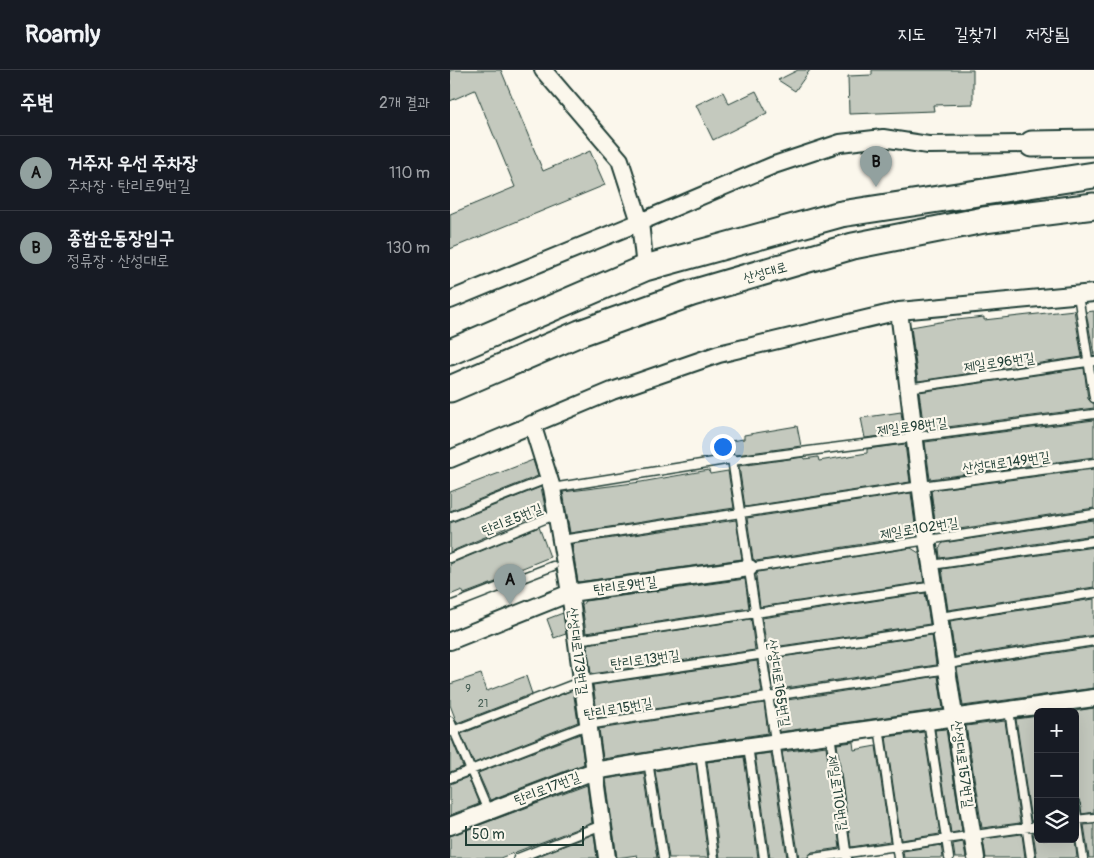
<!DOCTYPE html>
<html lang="ko">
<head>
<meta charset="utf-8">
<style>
  body { margin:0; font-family:Pangolin,"Poor Story",sans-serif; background:#242831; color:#f1f3f6 }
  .controls { position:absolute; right:15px; bottom:15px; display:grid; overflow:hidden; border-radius:8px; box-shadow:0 5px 20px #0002 }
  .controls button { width:45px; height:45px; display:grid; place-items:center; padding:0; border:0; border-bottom:1px solid #363941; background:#171b24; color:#f1f3f6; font:25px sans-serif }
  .scale { position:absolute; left:15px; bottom:12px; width:119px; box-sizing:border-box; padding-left:5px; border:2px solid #1f3d34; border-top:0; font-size:14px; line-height:18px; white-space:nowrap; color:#1f3d34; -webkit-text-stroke:4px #fbf7ec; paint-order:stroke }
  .you { position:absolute; left:272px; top:376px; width:18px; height:18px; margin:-12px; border:4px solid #fff; border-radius:50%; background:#1a73e8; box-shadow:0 0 0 8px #1a73e833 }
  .badge { display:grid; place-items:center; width:32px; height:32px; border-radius:50%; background:#92a19f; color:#111; font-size:16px; font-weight:700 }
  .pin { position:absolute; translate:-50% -41px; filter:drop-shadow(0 1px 2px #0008) }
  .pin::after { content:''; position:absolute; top:26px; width:18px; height:15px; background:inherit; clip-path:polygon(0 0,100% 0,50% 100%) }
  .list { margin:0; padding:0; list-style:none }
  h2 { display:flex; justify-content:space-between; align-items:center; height:65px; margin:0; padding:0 20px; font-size:21px }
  h2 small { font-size:16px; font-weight:400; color:#9ea1a6 }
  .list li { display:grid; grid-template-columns:32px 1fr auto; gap:15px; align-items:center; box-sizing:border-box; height:75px; padding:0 20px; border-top:1px solid #363941 }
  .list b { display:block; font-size:19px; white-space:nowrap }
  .list p { margin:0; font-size:16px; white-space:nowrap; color:#9ea1a6 }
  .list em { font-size:16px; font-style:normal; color:#9ea1a6 }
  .icon { flex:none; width:28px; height:28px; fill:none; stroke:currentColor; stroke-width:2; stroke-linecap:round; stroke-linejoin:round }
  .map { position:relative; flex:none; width:644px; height:788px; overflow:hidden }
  header { display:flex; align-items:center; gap:30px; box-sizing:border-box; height:70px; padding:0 25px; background:#171b24; border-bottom:1px solid #363941 }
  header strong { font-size:24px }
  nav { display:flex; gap:28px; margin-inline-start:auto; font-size:18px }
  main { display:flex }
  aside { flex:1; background:#171b24 }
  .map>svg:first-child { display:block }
  .building { fill:#c4c9be; stroke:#1f3d34 }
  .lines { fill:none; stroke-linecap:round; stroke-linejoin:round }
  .service-casing { stroke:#1f3d34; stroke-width:11 }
  .minor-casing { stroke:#1f3d34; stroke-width:20 }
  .primary-casing { stroke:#1f3d34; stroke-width:29 }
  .service { stroke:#fbf7ec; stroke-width:8 }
  .minor { stroke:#fbf7ec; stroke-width:16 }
  .primary { stroke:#fbf7ec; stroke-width:25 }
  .labels { text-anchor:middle; stroke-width:4.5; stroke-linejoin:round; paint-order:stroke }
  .number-label { font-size:11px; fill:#486056 }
  .street-label { font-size:14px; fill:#1f3d34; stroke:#fbf7ec }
</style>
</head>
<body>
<header>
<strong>Roamly</strong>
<nav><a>지도</a><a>길찾기</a><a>저장됨</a></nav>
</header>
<main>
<aside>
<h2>주변<small>2개 결과</small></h2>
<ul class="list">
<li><span class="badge">A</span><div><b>거주자 우선 주차장</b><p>주차장 · 탄리로9번길</p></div><em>110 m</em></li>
<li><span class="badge">B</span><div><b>종합운동장입구</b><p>정류장 · 산성대로</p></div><em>130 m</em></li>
</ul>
</aside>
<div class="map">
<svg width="644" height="788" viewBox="0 0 644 788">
  <rect width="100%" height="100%" fill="#fbf7ec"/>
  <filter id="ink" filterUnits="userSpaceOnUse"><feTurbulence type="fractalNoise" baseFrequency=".02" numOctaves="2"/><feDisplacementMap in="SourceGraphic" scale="10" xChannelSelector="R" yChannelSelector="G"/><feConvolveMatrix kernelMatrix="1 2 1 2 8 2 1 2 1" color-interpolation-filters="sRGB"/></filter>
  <g filter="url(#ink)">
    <path class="building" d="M 0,0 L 51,0 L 93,101 L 140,81 L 155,115 L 0,179 L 0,144 L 65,117 L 25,20 L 0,31 Z
      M 348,0 L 360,0 L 345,21 L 328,10 Z
      M 422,0 L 523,0 L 523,34 L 483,35 L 484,41 L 399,44 L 398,6 L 422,5 Z
      M 306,21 L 317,43 L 263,70 L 246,35 L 273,22 L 279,34 Z
      M 624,240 L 632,287 L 468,311 L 461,257 L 507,249 L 507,250 L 534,247 L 534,250 Z
      M 644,241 L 644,285 L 636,242 Z
      M 634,298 L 638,329 L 644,334 L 644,338 L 474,360 L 469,322 Z
      M 451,342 L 454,363 L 415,368 L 411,348 Z
      M 644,350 L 644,387 L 480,409 L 475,372 Z
      M 347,356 L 351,376 L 286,385 L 282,383 L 280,371 L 294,369 L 294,365 Z
      M 455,374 L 460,412 L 295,437 L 289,396 L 354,387 L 354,389 L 368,387 L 369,391 L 417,383 L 417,379 Z
      M 83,390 L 88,406 L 0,441 L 0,422 Z
      M 644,399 L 644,438 L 503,460 L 507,456 L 486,459 L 481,420 Z
      M 259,400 L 260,404 L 278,401 L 284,438 L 120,463 L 113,422 L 191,412 Z
      M 91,417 L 96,441 L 0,482 L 0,453 Z
      M 461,423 L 466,462 L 439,466 L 445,469 L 306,491 L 303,489 L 297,448 Z
      M 286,450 L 292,489 L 128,512 L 122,474 Z
      M 644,450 L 644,465 L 490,488 L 489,478 L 493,473 Z
      M 89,457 L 100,487 L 58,504 L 59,507 L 14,524 L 12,520 L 0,525 L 0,494 Z
      M 644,477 L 644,517 L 498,540 L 492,499 Z
      M 461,478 L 469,483 L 474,512 L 310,537 L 306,506 L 308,502 Z
      M 295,509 L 299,538 L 136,563 L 132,535 L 135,531 Z
      M 475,523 L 480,554 L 317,578 L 312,548 Z
      M 644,529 L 644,565 L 505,587 L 500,551 Z
      M 113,543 L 116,564 L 104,568 L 97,549 Z
      M 301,549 L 305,580 L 141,604 L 137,574 Z
      M 482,565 L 486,595 L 323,620 L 318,589 Z
      M 644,577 L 644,618 L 513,636 L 507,598 Z
      M 307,591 L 312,622 L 148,648 L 143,615 Z
      M 31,604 L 37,621 L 76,606 L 82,624 L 7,653 L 0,635 L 0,614 Z
      M 488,606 L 493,639 L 329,662 L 325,632 Z
      M 123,620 L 128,652 L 24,693 L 11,664 Z
      M 314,633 L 318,663 L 153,689 L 149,659 Z
      M 644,638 L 644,742 L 632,744 L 630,733 L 625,726 L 625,642 L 618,642 Z
      M 588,646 L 588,750 L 581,751 L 566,649 Z
      M 555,651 L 570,753 L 532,758 L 516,656 Z
      M 496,659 L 512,761 L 501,763 L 485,660 Z
      M 474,662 L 490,764 L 451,770 L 436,667 Z
      M 130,664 L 134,694 L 40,730 L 28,703 Z
      M 1,667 L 13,697 L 0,702 L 0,668 Z
      M 403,672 L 404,680 L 426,676 L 440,771 L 401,777 L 387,674 Z
      M 376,676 L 390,778 L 362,782 L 357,788 L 349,788 L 332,682 Z
      M 321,683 L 337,788 L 320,788 L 305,685 Z
      M 294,687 L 308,788 L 270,788 L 257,692 Z
      M 246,694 L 258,788 L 219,788 L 205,701 Z
      M 194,703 L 207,788 L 188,788 L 187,785 L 167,788 L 156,709 Z
      M 18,707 L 29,734 L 0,745 L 0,714 Z
      M 137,715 L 142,753 L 50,788 L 0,788 L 0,766 Z
      M 644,754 L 644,788 L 639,788 L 634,755 Z
      M 583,762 L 588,762 L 588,769 L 625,769 L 627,788 L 587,788 Z
      M 144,764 L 147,788 L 83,788 Z
      M 572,764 L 575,788 L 536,788 L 533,769 Z
      M 513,772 L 516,788 L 505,788 L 503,774 Z
      M 491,775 L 493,788 L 454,788 L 453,781 Z"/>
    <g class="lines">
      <g class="service-casing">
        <path id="service" d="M 628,225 L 644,328
          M 458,318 L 644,291
          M 282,391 L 644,344
          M 102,418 L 282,389 L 343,788
          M 0,447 L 99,408
          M 111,470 L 471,416 L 644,393
          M 0,488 L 107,444
          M 482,495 L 644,471
          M 299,498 L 644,444
          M 0,536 L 103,496
          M 490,547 L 644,523
          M 127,570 L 485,516
          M 498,594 L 644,571
          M 559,640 L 581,788
          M 478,650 L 499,788
          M 0,651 L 38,741
          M 429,657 L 448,788
          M 0,662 L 132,611 L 492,558
          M 380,664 L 397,788
          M 298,676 L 314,788
          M 250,683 L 264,788
          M 198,691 L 213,788
          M 0,708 L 137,655 L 498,599
          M 625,734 L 633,788
          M 625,750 L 644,748
          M 68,788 L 152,755
          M 363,788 L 588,756"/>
      </g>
      <g class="minor-casing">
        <path id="minor" d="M 195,198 L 190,152 L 324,95 L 390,73 L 433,68 L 478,75 L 582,74
          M 0,230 L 190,152 L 170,90 L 93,0
          M 449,241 L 477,469 L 526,788
          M 82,354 L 102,418 L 120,523 L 157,788
          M 0,389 L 162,321 L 269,284 L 449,241 L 644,223
          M 0,571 L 120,523 L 299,498
          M 0,756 L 144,701 L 250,683 L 644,628"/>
      </g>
      <g class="primary-casing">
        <path id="primary" d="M 582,74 L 644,73
          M 0,282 L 195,198 L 391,144 L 644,105
          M 0,319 L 130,263 L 242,223 L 403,176 L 534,150 L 644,136"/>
      </g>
      <use href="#service" class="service"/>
      <use href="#minor" class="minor"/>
      <use href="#primary" class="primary"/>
    </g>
  </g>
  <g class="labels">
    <g class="number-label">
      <text x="18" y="622">9</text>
      <text x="33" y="637">21</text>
    </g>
    <g class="street-label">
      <text transform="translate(315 202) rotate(-16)" y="5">산성대로</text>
      <text transform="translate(549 292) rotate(-8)" y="5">제일로96번길</text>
      <text transform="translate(462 356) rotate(-7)" y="5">제일로98번길</text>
      <text transform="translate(556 392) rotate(-8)" y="5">산성대로149번길</text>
      <text transform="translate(62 449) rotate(-22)" y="5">탄리로5번길</text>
      <text transform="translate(469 458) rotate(-9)" y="5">제일로102번길</text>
      <text transform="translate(175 515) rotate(-8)" y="5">탄리로9번길</text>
      <text transform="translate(128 581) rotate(83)" y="5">산성대로173번길</text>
      <text transform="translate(195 589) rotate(-8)" y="5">탄리로13번길</text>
      <text transform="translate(329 613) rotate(81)" y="5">산성대로165번길</text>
      <text transform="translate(168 638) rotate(-10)" y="5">탄리로15번길</text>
      <text transform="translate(513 694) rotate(82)" y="5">산성대로157번길</text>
      <text transform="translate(97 718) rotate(-21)" y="5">탄리로17번길</text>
      <text transform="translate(388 723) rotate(82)" y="5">제일로110번길</text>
    </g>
  </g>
</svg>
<div class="controls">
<button>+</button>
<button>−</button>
<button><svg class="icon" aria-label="layers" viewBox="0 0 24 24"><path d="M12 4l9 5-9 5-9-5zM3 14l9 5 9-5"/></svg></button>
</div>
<div class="scale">50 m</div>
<div class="you"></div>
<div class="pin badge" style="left:60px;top:535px">A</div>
<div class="pin badge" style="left:426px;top:117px">B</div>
</div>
</main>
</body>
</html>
